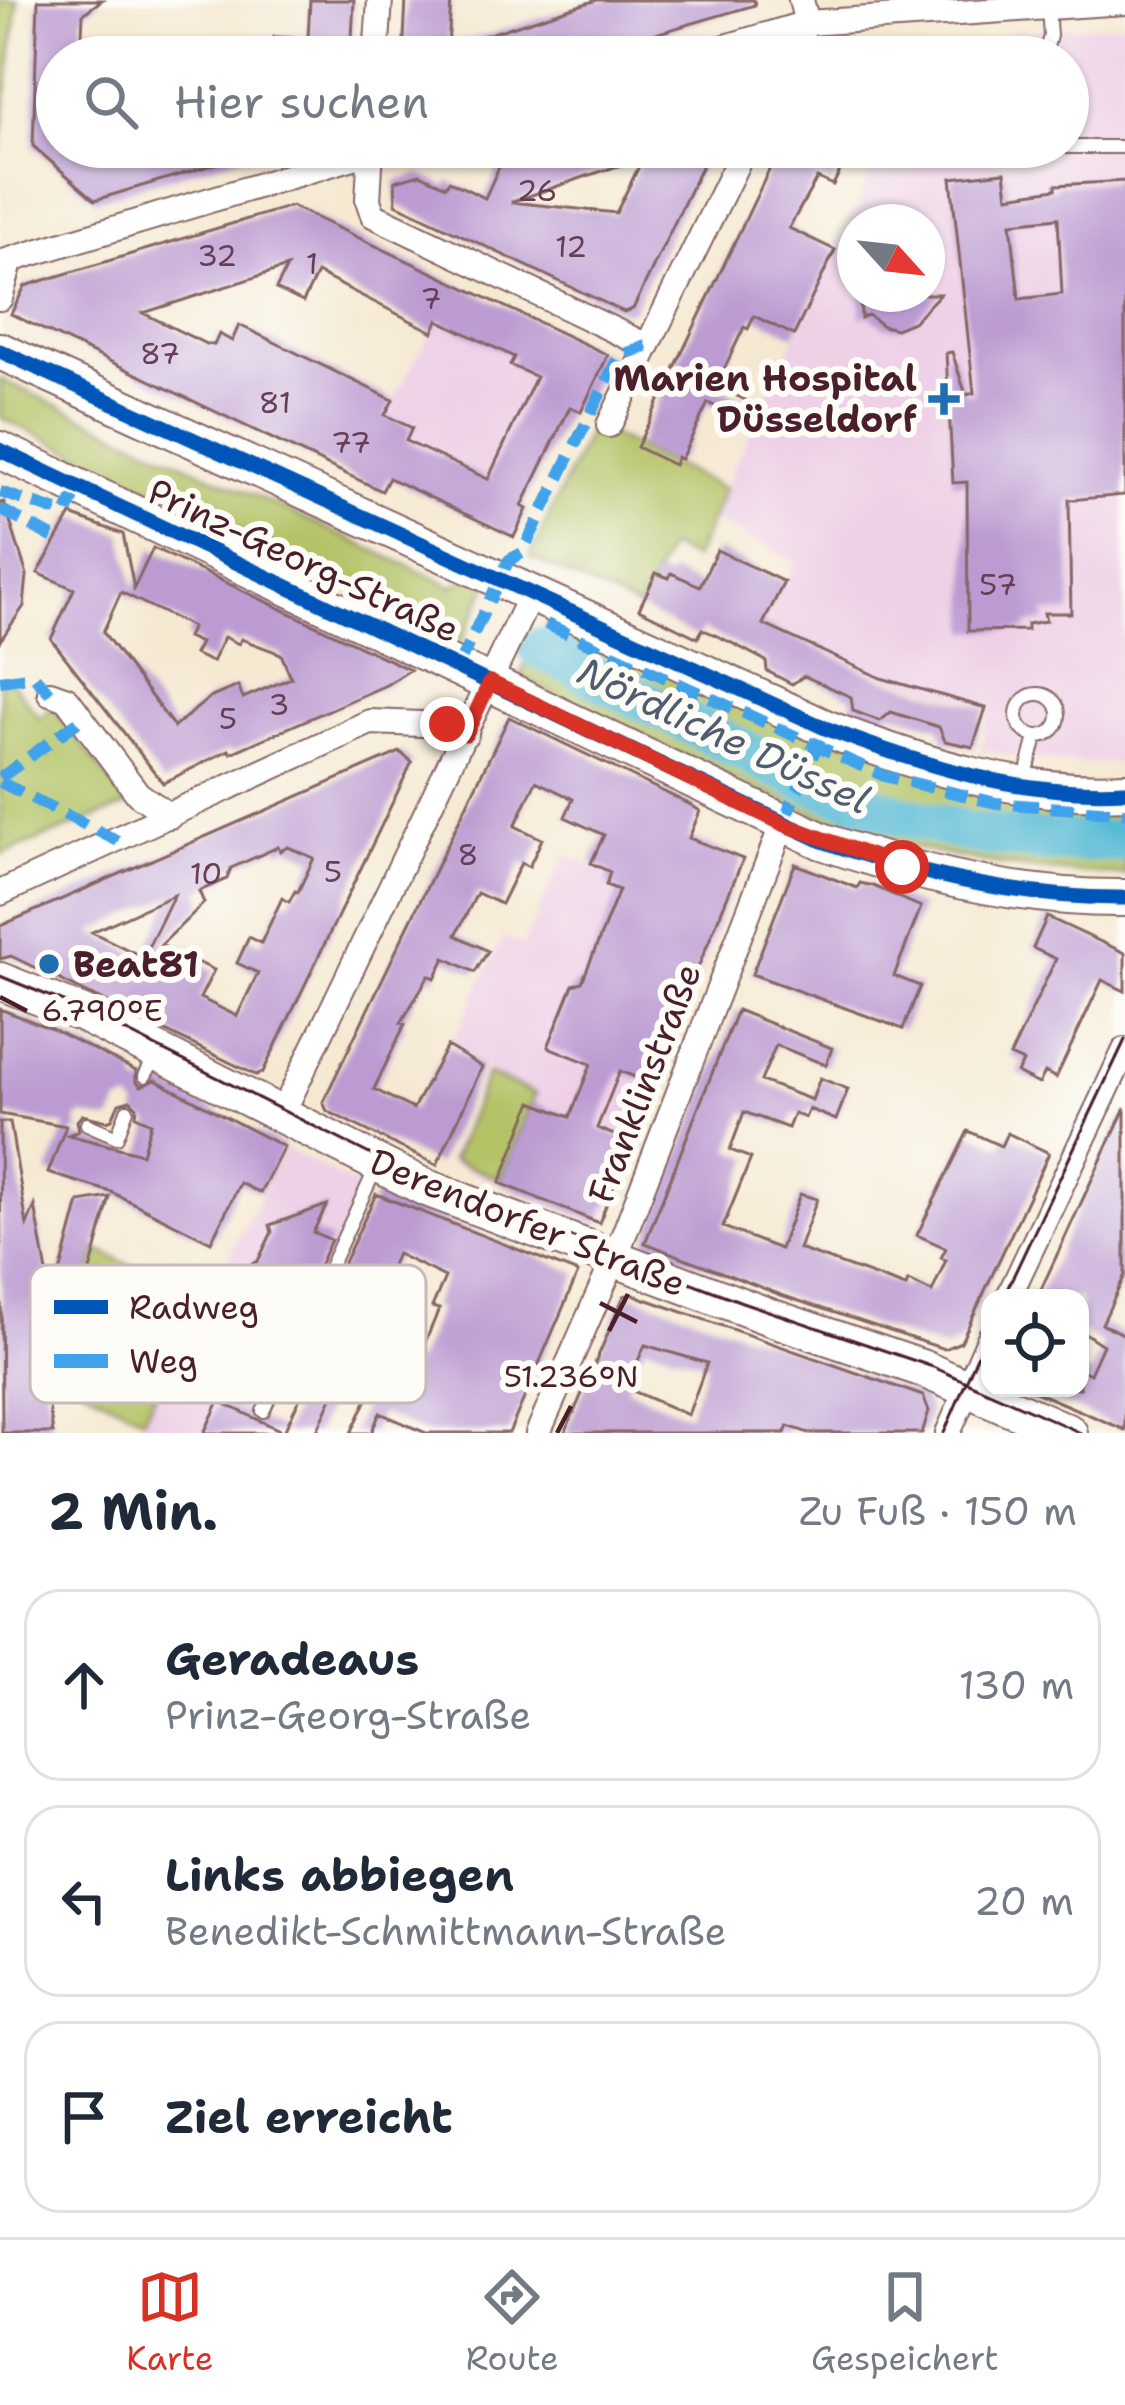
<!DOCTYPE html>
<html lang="de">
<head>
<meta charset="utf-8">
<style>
  body { margin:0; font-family:"Shantell Sans",sans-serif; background:#f2f2f3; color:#1f2937 }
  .controls { position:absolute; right:36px; bottom:36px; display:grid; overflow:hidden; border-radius:24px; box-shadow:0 3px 9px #0004 }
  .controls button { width:108px; height:108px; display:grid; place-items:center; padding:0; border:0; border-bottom:3px solid #e0e1e3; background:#fff; color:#1f2937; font:60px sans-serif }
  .compass { position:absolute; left:837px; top:204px; width:108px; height:108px; border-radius:50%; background:#fff; box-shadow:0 3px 9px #0004; rotate:117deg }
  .stop { position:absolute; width:36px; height:36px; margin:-27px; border:9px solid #d93025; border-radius:50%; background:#fff }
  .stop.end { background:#d93025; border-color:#fff; box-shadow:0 3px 12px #0008 }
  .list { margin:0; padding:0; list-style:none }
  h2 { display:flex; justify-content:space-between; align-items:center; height:156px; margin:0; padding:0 48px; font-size:51px }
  h2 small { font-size:39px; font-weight:400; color:#747a83 }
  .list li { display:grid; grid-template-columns:78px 1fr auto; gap:36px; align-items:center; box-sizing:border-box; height:192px; margin:0 24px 24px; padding:0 24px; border:3px solid #e0e1e3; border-radius:36px }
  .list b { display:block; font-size:45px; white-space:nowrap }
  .list p { margin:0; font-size:39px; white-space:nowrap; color:#747a83 }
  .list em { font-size:39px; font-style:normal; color:#747a83 }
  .icon { flex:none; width:66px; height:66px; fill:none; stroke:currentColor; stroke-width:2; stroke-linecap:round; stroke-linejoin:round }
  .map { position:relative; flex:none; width:1125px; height:1433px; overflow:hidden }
  .search { position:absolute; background:#fff; box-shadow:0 3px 9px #0004; left:36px; right:36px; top:36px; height:132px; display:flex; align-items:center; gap:30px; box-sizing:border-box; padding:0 42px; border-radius:66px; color:#747a83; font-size:45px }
  .sheet { height:804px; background:#fff }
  nav { display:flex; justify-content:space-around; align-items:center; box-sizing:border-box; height:168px; border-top:3px solid #e0e1e3; background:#fff; font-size:33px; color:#747a83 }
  nav a { display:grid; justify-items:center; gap:6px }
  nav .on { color:#d93025 }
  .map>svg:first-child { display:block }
  .built { fill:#eed0e7; fill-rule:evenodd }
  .green { fill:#b3c366; stroke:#7e7148; stroke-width:3 }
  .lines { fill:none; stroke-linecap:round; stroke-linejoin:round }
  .river { stroke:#58bbd6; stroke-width:42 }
  .building { fill:#bb9bd2; fill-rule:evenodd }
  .lane-casing { stroke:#866665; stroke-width:16 }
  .street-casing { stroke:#866665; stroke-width:28 }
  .secondary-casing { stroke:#866665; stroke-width:40 }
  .lane { stroke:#fff; stroke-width:12 }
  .street { stroke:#fff; stroke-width:24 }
  .secondary { stroke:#fff; stroke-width:36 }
  .tram { stroke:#4a1f2b; stroke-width:3 }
  .quiet { stroke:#40a2eb; stroke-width:12; stroke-dasharray:24 12; stroke-linecap:butt }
  .cycleway-casing { stroke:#fdfcf7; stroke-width:22 }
  .cycleway { stroke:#0057b8; stroke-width:15 }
  .route { stroke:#d93025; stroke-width:15 }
  .ticks { fill:none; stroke:#4a1f2b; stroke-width:4.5 }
  .poi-dot { fill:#1f6fb2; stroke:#fdfcf7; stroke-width:4.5 }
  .labels { text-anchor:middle; stroke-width:12; stroke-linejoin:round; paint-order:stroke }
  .number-label { font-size:30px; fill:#663e55 }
  .poi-label { font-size:36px; font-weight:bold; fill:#4a1f2b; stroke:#fdfcf7; text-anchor:end }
  .street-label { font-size:36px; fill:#4a1f2b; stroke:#fdfcf7 }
  .water-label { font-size:39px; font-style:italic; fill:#505d6f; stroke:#fdfcf7 }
  .key { fill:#fdfcf7; stroke:#c7baba; stroke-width:3 }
  .key-label { font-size:33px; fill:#4a1f2b }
  .ticks-label { font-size:30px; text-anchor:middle; fill:#4a1f2b; stroke:#fdfcf7; stroke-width:12; stroke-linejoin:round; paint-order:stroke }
</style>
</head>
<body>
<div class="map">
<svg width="1125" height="1433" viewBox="0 0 1125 1433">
  <rect width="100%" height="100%" fill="#fdfcf7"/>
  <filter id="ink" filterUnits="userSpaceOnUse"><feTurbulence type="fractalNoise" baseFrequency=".00833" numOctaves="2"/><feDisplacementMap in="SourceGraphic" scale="24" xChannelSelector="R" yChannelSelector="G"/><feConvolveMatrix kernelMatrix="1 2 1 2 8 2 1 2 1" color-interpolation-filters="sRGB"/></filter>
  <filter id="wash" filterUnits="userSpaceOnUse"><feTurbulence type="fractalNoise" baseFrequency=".004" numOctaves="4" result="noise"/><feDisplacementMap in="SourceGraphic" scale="48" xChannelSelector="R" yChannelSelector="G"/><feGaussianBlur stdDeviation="2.7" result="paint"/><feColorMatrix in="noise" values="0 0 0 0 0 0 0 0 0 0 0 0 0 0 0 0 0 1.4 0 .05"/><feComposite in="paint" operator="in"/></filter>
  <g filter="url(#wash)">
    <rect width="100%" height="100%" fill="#f5e9d2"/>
    <path class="built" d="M 1125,23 L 1125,763 L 1059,762 L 981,751 L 989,706 L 882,676 L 766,624 L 796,561 L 711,520 L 694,559 L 668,547 L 639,609 L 530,557 L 591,426 L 724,488 L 884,147 L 1068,147 L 1068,57 L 1012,57 L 1009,32 ZM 855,222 L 927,222 L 927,294 L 855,294 Z
      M 459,284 L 608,355 L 581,412 L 569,408 L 523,506 L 527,509 L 514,537 L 389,478 L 382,491 L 355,478 L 393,400 L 438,320 L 442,321 Z
      M 565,855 L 723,916 L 603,1226 L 447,1162 L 487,1067 L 450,1047 L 503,936 L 523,945 Z
      M 286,1149 L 364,1190 L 256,1415 L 291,1433 L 135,1433 Z"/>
    <path class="green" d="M 0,0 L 18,0 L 0,151 Z
      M 0,379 L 452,586 L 473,576 L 489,583 L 456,653 L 416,633 L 432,622 L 0,417 Z
      M 591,426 L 724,489 L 694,559 L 668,547 L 639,609 L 530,557 Z
      M 554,610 L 821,737 L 1125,799 L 1125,875 C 1037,873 948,861 864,832 C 749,793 639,733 529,682 L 521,673 Z
      M 11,681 L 39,718 L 53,707 L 128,805 L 0,855 L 0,682 Z
      M 487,1074 L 535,1094 L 500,1179 L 452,1160 Z
      M 96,1249 L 180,1290 L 159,1331 L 83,1293 Z
      M 76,1349 L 156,1392 L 143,1418 L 73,1382 L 67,1350 Z"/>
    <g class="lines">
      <path class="river" d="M 539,648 L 800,779 L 893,813 L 971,833 L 1054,842 L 1125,841"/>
    </g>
    <g id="blocks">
      <path class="building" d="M 38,0 L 102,0 L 83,14 L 81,57 L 57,57 L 57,147 L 255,147 L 256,152 L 95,200 L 33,146 Z
        M 310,0 L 354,0 L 351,57 L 274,57 L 274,37 L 308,38 Z
        M 406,0 L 451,0 L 448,47 L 597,0 L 754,0 L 755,5 L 577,57 L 403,57 Z
        M 508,147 L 711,147 L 633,309 L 624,312 L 396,204 L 395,181 L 420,174 L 446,186 L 449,181 L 485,198 ZM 643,158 L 616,213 L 511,202 L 596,173 Z
        M 780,147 L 843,147 L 835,163 L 842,167 L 833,185 L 817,178 L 789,228 L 835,250 L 794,335 L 754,316 L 748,329 L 744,327 L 716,386 L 760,407 L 752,424 L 708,403 L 681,459 L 677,457 L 674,465 L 637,447 Z
        M 1005,172 L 1008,196 L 1056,189 L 1056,185 L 1125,181 L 1125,495 L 1069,500 L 1071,613 L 1044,613 L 1046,621 L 1027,624 L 1027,630 L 968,631 L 967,482 L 953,483 L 946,353 L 952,352 L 966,395 L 974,393 L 951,178 ZM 1058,218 L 1062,294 L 1019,299 L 1011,223 Z
        M 291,206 L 608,355 L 581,412 L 570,407 L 522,506 L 527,509 L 514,537 L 389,478 L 382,491 L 11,314 L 25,286 ZM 287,267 L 276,289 L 303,302 L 317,273 L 433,332 L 438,320 L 514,357 L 510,365 L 536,377 L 488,479 L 406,441 L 412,428 L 385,415 L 393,400 L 266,338 L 239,325 L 232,341 L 219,334 L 214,345 L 206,344 L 143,313 Z
        M 860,294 L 940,294 L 913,322 L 896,329 L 883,326 L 868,315 L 861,318 Z
        M 4,502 L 27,575 L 24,606 L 0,641 L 0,503 Z
        M 71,515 L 123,534 L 134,588 L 153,548 L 410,670 L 386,685 L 231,753 L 229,750 L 163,783 L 51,639 L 74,589 L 38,573 ZM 121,592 L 192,627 L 187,637 L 200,643 L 194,654 L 212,662 L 224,637 L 239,644 L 241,639 L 281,654 L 291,678 L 243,698 L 238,686 L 209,698 L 174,727 L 103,632 Z
        M 717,550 L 784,582 L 763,624 L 881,678 L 986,708 L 973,747 L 945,741 L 939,727 L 891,712 L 880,721 L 853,711 L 851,697 L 804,676 L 792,684 L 767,671 L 766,661 L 730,642 L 702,629 L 698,638 L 639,609 L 656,573 L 669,578 L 671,573 L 700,586 Z
        M 509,717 L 691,805 L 700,811 L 689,838 L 743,859 L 650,1083 L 620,1071 L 597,1128 L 631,1142 L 599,1223 L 500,1183 L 532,1102 L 570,1117 L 591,1064 L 548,1047 L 573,985 L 582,982 L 619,890 L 606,885 L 610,872 L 591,863 L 604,835 L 565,817 L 573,799 L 536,781 L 515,826 L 542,839 L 529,867 L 521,863 L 501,904 L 477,893 L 456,935 L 488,951 L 475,972 L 445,958 L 435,978 L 429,975 L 401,1023 L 405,1024 L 374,1089 L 413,1109 L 447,1046 L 482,1067 L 437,1165 L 327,1111 L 323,1102 Z
        M 400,752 L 412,762 L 263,1072 L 256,1075 L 11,956 L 0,959 L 0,926 ZM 278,847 L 280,851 L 288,847 L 314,858 L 298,892 L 295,891 L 289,902 L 282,898 L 261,943 L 249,937 L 237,963 L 258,973 L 237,1016 L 200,998 L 214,970 L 161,945 L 204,903 L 199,891 L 227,879 L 231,868 ZM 174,895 L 143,957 L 92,932 Z
        M 795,864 L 857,888 L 860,883 L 873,886 L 921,907 L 894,976 L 920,986 L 903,1029 L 752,974 Z
        M 1047,917 L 1125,953 L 1125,991 L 1102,980 L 1056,1078 L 1045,1072 L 1039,1084 L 1017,1073 L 1023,1062 L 1010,1056 L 1056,959 L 1033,948 Z
        M 0,1009 L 52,1029 L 136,1071 L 136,1081 L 141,1086 L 155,1080 L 284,1147 L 260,1193 L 240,1183 L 211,1242 L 111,1192 L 48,1173 L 66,1126 L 0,1114 ZM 130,1100 L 137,1107 L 136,1116 L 151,1123 L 142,1154 L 68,1135 L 79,1131 L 77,1121 L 82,1115 L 107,1121 L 112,1119 L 119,1103 Z
        M 737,1010 L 832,1048 L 826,1065 L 776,1045 L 761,1081 L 812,1100 L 820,1078 L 848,1089 L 836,1120 L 809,1109 L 805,1118 L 794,1113 L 788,1128 L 744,1112 L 730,1150 L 751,1158 L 723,1227 L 780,1249 L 800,1194 L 817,1199 L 799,1249 L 906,1287 L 908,1281 L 932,1292 L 946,1260 L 941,1258 L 946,1248 L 917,1235 L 968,1131 L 1001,1146 L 1007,1133 L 1049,1153 L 961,1342 L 944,1349 L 781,1295 L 645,1243 Z
        M 1125,1108 L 1125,1275 L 1102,1324 L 1125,1335 L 1125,1430 L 1026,1388 L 1080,1388 L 1080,1369 L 1090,1374 L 1103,1345 L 1080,1330 L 1080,1298 L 1037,1298 Z
        M 0,1122 L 10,1122 L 27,1225 L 35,1206 L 55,1317 L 34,1321 L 40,1355 L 67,1350 L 73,1382 L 46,1387 L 53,1433 L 2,1433 Z
        M 376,1194 L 578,1273 L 509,1433 L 426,1433 L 380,1413 L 371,1433 L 351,1433 L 390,1351 L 417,1362 L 439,1309 L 432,1307 L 445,1277 L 397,1254 L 316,1433 L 204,1433 L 219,1401 L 284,1432 L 302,1393 L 309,1397 L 327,1359 L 303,1350 Z
        M 110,1197 L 84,1293 L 181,1343 L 156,1392 L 139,1383 L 155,1352 L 53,1299 L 79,1202 Z
        M 327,1205 L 313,1232 L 331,1240 L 283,1343 L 266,1336 L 273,1357 L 277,1356 L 269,1374 L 241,1383 L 235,1352 L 248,1322 L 243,1306 L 248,1304 L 258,1282 L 252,1264 L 258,1261 L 272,1232 L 270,1225 Z
        M 631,1294 L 923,1396 L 929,1411 L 922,1433 L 809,1433 L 788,1426 L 785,1433 L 565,1433 L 624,1296 ZM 645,1345 L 707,1363 L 688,1415 L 626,1388 Z"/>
    </g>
  </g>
  <g filter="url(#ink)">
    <use href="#blocks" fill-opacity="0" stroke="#866665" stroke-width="3"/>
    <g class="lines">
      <g class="lane-casing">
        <path id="lane" d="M 1044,57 L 1050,36 L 1048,8
          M 1067,147 L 1125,147
          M1017 715a21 21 0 1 1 42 0a21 21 0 1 1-42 0Z
          M 1025,779 L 1036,737
          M 145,1076 L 157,1053
          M 87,1124 L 117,1137 L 127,1110
          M 263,1411 L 377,1166"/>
      </g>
      <g class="street-casing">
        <path id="street" d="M 376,57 L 380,0
          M 692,57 L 807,23 L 1125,2
          M 790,57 L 807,23 L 801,0
          M 371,147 L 368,200 L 373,215 L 647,346
          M 0,263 L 387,147
          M 0,298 L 11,260
          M 609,425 L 745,147
          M 50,693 L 67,699 L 138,794 L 170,816
          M 0,893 L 370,722 L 447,725 L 466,734
          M 281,1116 L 532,592
          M 1008,1298 L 1125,1050
          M 538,1433 L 616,1255 L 783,823
          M 948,1433 L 990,1337"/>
      </g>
      <g class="secondary-casing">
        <path id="secondary" d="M 0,351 L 825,728 C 921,765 1021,797 1125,791
          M 0,450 L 822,841 C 919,875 1021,899 1125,898
          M 0,981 L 83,1014 L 424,1187 L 770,1317 L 921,1368 L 1069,1433"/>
      </g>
      <use href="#lane" class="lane"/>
      <use href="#street" class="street"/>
      <use href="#secondary" class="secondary"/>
      <path class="tram" d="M 0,976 L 81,1009 L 421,1180 L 742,1302 L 933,1367 L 1081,1433
        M 1003,1298 L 1125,1040
        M 944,1433 L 990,1326"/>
      <path class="quiet" d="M 0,492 L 66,514 L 79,487
        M 0,509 L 54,538 L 57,532
        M 546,624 L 884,776 L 996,803 L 1125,813
        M 458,666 L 509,560 L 522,553 L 619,356 L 647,346
        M 0,681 L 34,676 L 50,693
        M 0,778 L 82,719
        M 0,782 L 118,841
        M 783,823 L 820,739"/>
      <g class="cycleway-casing">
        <path id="cycleway" d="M 0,351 L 825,728 C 921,765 1021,797 1125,791
          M 0,450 L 822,841 C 919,875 1021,899 1125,898"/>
      </g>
      <use href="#cycleway" class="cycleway"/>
    </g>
  </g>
  <g class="lines" filter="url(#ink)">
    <path class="route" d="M 447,724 L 466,734 L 490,682 L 783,824 L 902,867"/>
  </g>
  <path class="ticks" d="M 0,997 L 27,1011M 600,1303 L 637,1322M 609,1331 L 628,1294M 557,1433 L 571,1406"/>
  <g class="poi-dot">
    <path d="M938 381h12v12h12v12h-12v12h-12v-12h-12v-12h12z"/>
    <circle cx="49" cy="964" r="12"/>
  </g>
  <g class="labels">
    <g class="number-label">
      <text x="537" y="201">26</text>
      <text x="571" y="257">12</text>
      <text x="217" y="266">32</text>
      <text x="312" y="274">1</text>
      <text x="431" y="309">7</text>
      <text x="160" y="364">87</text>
      <text x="275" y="413">81</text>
      <text x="351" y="453">77</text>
      <text x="998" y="595">57</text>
      <text x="279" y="715">3</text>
      <text x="228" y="729">5</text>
      <text x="468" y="865">8</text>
      <text x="333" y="882">5</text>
      <text x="206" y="884">10</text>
    </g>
    <g class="poi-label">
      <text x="917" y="391">Marien Hospital<tspan x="917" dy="41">Düsseldorf</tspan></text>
      <text x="73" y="977" text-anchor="start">Beat81</text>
    </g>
    <g class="street-label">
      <text transform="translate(304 560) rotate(25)" y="13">Prinz-Georg-Straße</text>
      <text transform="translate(644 1083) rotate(-69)" y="13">Franklinstraße</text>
      <text transform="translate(528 1222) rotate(22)" y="13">Derendorfer Straße</text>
    </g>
    <g class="water-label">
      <text transform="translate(724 735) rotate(25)" y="14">Nördliche Düssel</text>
    </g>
  </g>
  <rect x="30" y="1265" width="396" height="138" rx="18" class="key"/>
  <rect x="54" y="1300" width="54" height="14" fill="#0057b8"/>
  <rect x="54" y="1354" width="54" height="14" fill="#40a2eb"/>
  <g class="key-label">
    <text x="129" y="1319">Radweg</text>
    <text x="129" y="1373">Weg</text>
  </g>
  <g class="ticks-label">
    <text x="102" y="1021">6.790°E</text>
    <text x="571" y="1387">51.236°N</text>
  </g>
</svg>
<div class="controls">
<button><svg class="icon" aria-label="locate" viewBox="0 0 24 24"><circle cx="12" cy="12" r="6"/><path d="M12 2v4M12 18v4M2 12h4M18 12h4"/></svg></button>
</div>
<svg class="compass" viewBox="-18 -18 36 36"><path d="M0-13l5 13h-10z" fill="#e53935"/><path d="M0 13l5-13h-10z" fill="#747a83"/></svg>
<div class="stop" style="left:902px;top:867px"></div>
<div class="stop end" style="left:447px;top:724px"></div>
<div class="search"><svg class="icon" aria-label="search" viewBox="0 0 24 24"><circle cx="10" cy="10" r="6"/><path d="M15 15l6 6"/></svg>Hier suchen</div>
</div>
<section class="sheet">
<h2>2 Min.<small>Zu Fuß · 150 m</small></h2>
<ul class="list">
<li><svg class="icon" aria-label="ahead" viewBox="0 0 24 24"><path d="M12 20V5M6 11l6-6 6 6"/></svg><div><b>Geradeaus</b><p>Prinz-Georg-Straße</p></div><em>130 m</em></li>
<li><svg class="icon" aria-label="left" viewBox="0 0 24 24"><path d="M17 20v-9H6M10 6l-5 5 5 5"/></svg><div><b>Links abbiegen</b><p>Benedikt-Schmittmann-Straße</p></div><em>20 m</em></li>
<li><svg class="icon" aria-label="arrive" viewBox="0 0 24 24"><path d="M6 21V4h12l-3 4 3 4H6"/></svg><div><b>Ziel erreicht</b></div></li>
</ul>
</section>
<nav>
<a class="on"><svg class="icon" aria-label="map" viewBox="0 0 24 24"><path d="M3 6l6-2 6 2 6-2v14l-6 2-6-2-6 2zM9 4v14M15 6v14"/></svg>Karte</a>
<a><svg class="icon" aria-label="directions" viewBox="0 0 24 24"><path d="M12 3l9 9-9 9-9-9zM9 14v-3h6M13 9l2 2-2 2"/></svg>Route</a>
<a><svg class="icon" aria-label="saved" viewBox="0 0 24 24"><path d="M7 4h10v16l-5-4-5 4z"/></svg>Gespeichert</a>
</nav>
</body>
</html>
